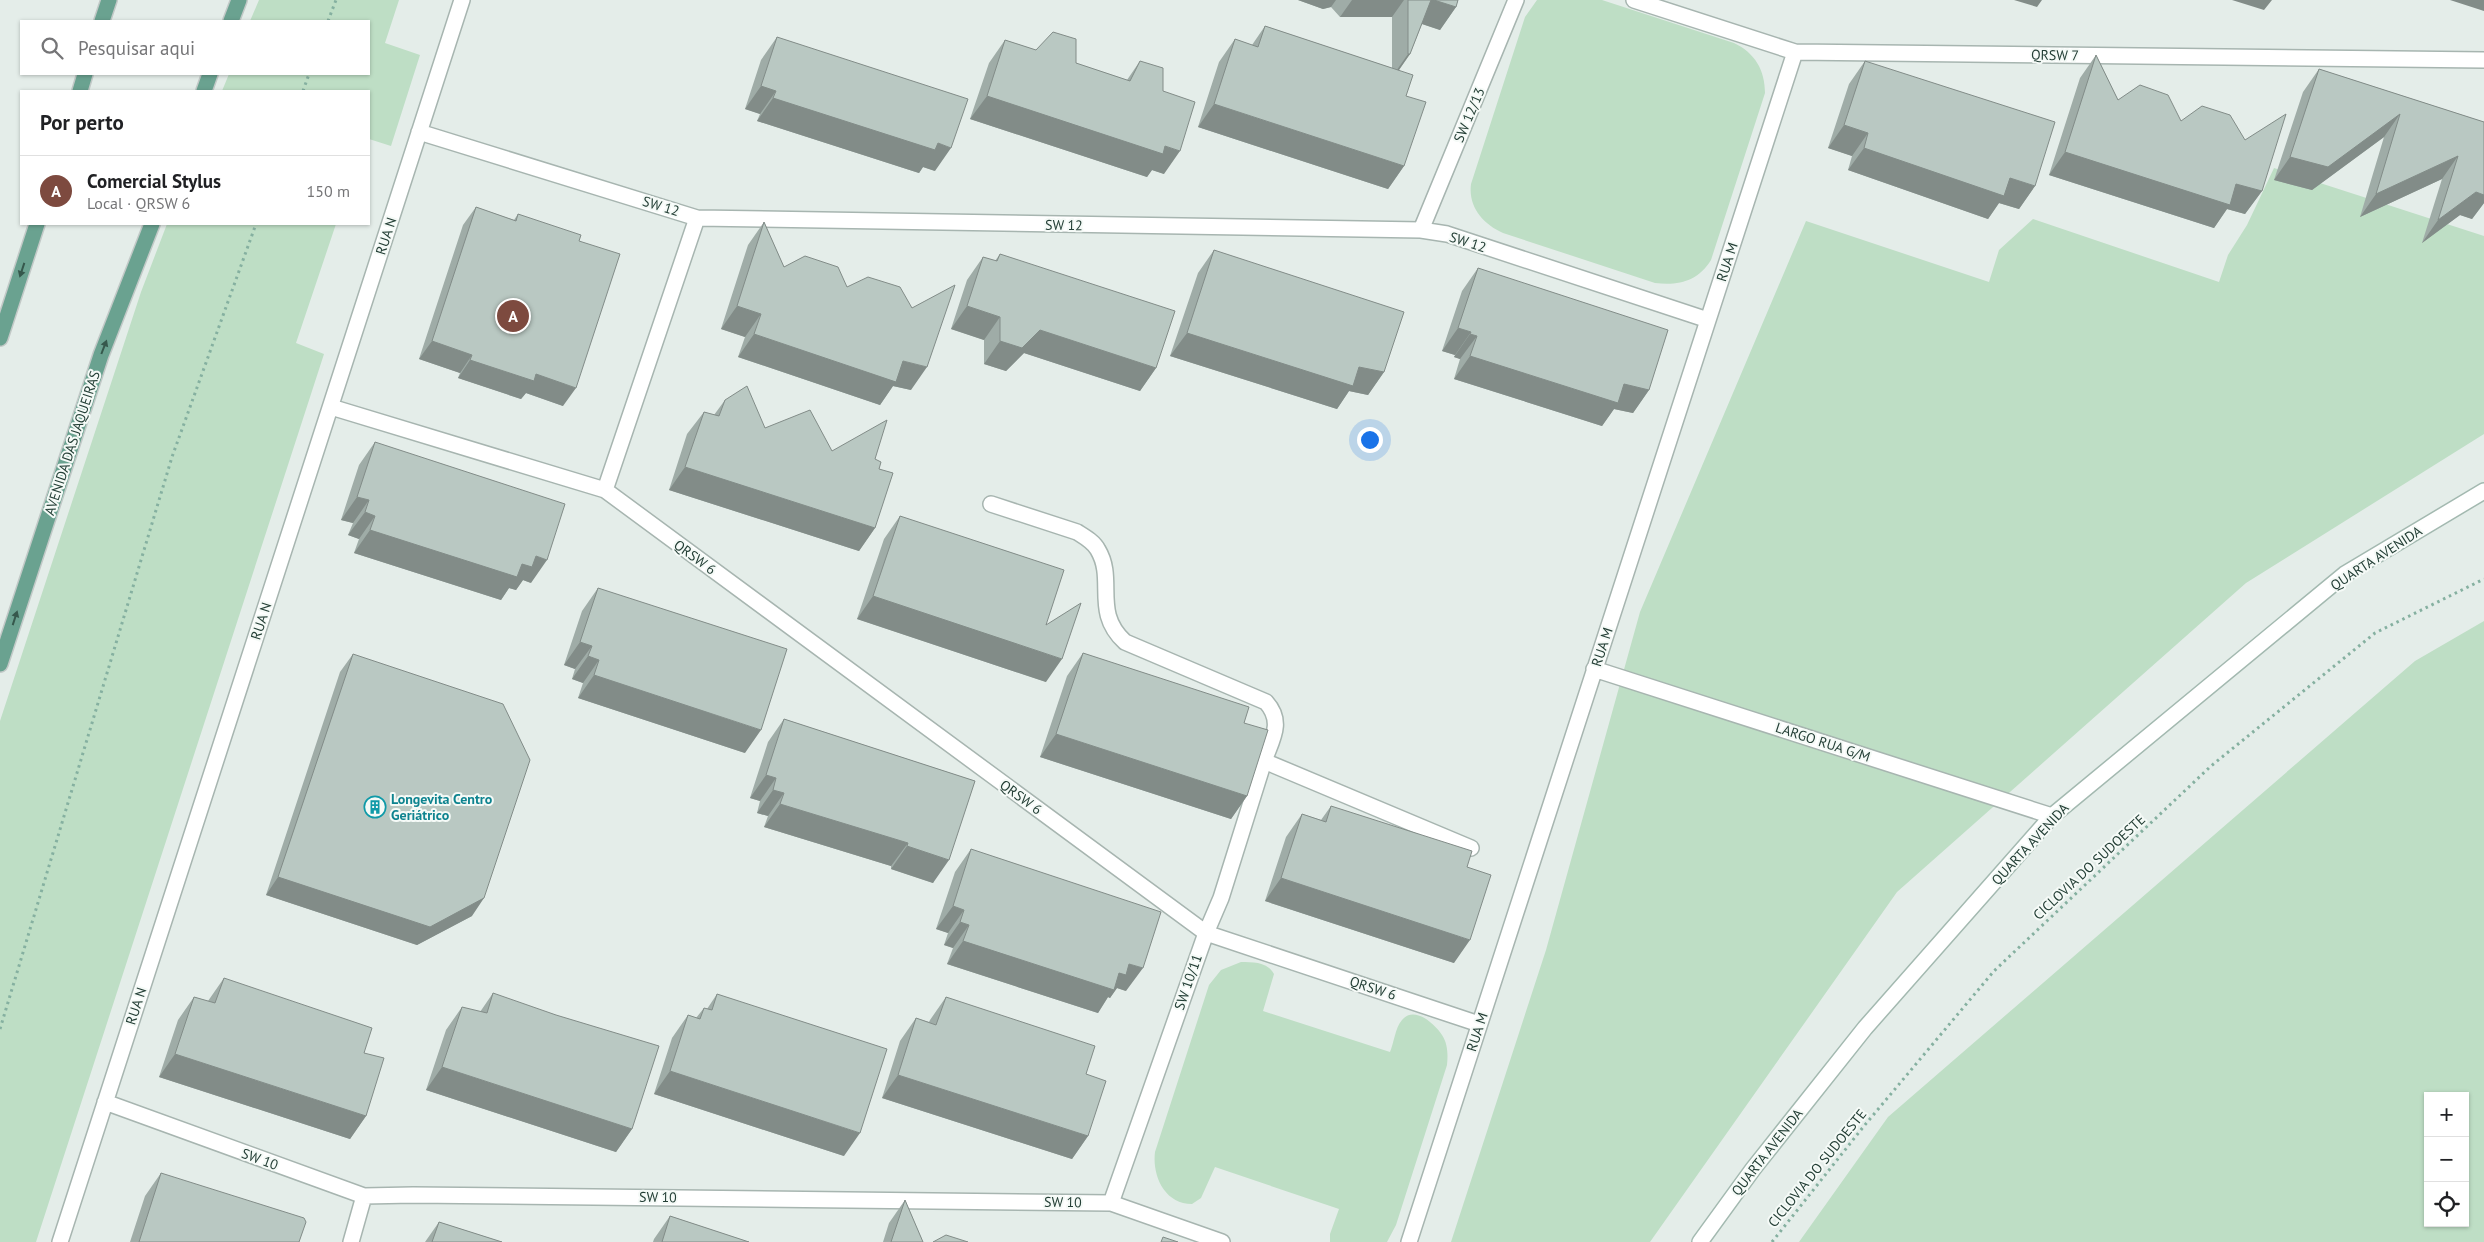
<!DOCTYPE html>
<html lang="pt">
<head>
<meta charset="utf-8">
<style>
  body { margin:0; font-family:"PT Sans",sans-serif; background:#f2f2f2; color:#202124 }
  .controls { position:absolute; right:15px; bottom:15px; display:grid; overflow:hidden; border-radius:0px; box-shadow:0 1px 4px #0004 }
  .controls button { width:45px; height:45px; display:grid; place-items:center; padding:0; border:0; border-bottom:1px solid #e0e0e0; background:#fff; color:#202124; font:25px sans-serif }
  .you { position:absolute; left:1369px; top:439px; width:18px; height:18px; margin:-12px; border:4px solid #fff; border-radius:50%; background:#1a73e8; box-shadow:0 0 0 8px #1a73e833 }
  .badge { display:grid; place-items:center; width:32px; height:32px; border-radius:50%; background:#7d4a3f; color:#fff; font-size:16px; font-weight:700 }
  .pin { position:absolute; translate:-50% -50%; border:2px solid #fff; box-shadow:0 1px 5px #0006 }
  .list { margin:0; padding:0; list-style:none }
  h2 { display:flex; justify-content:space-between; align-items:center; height:65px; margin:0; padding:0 20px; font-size:21px }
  h2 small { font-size:16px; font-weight:400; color:#757577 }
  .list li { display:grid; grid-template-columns:32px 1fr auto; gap:15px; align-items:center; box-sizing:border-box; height:70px; padding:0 20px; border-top:1px solid #e0e0e0 }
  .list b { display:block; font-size:19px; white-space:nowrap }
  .list p { margin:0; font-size:16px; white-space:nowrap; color:#757577 }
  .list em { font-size:16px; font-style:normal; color:#757577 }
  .icon { flex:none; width:28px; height:28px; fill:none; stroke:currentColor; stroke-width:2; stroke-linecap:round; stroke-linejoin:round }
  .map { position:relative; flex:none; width:2484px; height:1242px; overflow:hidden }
  .search { position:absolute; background:#fff; box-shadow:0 1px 4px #0004; left:20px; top:20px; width:350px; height:55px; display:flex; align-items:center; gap:12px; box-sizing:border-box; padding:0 18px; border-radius:0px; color:#757577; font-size:19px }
  .panel { position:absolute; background:#fff; box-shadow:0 1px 4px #0004; left:20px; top:90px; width:350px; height:135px; border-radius:0px }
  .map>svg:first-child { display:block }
  .green { fill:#bedec5; fill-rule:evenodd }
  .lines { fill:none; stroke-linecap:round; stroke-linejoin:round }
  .lane-casing { stroke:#a7b5b0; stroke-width:18 }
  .street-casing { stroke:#a7b5b0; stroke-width:18 }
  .secondary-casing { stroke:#a3b9b0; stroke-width:18 }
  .primary-casing { stroke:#c2c9c7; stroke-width:18 }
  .path { stroke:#85b0a0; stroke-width:3; stroke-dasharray:2.5 4; stroke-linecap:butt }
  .lane { stroke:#fff; stroke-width:15 }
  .street { stroke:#fff; stroke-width:15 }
  .secondary { stroke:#fff; stroke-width:15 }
  .primary { stroke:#6aa290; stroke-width:15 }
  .wall { fill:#9faca7 }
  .shaded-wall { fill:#828c88 }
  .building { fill:#b9c8c2; stroke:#828c88 }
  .oneway { fill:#36584c }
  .labels { text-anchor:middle; stroke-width:4; stroke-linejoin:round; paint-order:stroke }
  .street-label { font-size:14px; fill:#243f36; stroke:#f5faf7 }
  .culture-label { font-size:14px; font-weight:bold; fill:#0d838f; stroke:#f5faf7; text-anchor:start }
</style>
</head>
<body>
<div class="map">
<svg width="2484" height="1242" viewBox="0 0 2484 1242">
  <rect width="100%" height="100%" fill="#e4ede9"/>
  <path class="green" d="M 259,0 L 399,0 L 385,43 L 420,55 L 391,146 L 369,139 L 369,91 L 222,91 L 229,74 L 369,74 L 369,21 L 250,21 Z
    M 1537,0 L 1602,0 L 1734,43 C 1755,53 1765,70 1765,93 L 1711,260 C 1698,281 1679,286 1655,283 L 1503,233 C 1483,224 1468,207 1471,184 L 1525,17 Z
    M 2274,168 L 2484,236 L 2484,434 L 2246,583 L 1897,892 L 1650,1242 L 1451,1242 L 1546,950 L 1640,612 L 1806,221 L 1989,282 L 1999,250 L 2033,219 L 2219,282 L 2228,255 L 2247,225 Z
    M 167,224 L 336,224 L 296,343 L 324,354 L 36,1242 L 0,1242 L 0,721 L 141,292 Z
    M 2484,621 L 2484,1242 L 1799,1242 L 1888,1117 L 2415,661 ZM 2428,1096 L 2465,1096 L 2465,1223 L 2428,1223 Z
    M 1241,962 C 1253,962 1268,962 1274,974 L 1263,1011 L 1390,1052 C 1394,1043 1395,1028 1402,1020 C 1414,1005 1435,1024 1442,1035 C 1448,1044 1448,1055 1447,1065 L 1396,1225 L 1387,1242 L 1330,1242 L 1330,1234 L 1339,1209 L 1215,1167 L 1201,1198 L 1192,1204 C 1164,1204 1152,1175 1155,1152 L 1209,985 L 1221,970 Z"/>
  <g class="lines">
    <g class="lane-casing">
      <path id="lane" d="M 991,504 L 1077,532 C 1085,537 1094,542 1098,550 C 1116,580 1092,612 1125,642 L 1266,702 C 1284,722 1272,739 1264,761 L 1471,848"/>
    </g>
    <g class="street-casing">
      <path id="street" d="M 1634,0 L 1795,52 L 2484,60
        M 419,132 L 697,218 L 1421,230 L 1447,234 L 1708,320
        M 1421,230 L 1516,0
        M 331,407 L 605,490 L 1206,933 L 1479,1024
        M 605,490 L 697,218
        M 1594,669 L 2052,816
        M 105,1102 L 364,1196 L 413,1195 L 1111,1203 L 1222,1242
        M 1111,1203 L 1206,933 L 1221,898 L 1264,761
        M 60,1242 L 462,0
        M 351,1242 L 364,1196
        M 1409,1242 L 1795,52"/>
    </g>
    <g class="secondary-casing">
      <path id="secondary" d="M 1700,1242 L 1753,1169 L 1865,1028 L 2052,816 L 2345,574 L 2484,491"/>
    </g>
    <g class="primary-casing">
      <path id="primary" d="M 102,21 L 109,0
        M 231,21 L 239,0
        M 80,91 L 85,74
        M 204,91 L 210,74
        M 0,338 L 37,224
        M 0,664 L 101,355 L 152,224"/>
    </g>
    <path class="path" d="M 328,21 L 336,0
      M 303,91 L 309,74
      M 0,1029 L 172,457 L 256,224
      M 1772,1242 L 1864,1126 L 1994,971 L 2211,766 L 2375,633 L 2484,579"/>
    <use href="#lane" class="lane"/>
    <use href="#street" class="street"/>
    <use href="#secondary" class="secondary"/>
    <use href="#primary" class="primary"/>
  </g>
  <path class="wall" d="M 1298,0 L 1458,0 L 1456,7 L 1440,30 L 1422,24 L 1410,54 L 1399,70 L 1406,96 L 1404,166 L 1388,189 L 1198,127 L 1219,62 L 1235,39 L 1252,45 L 1265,26 L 1392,68 L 1392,17 L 1340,17 L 1331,7 L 1323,9 Z
    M 777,37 L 935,171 L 923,167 L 919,173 L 757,121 L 760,114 L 745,109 L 761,60 Z
    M 1005,40 L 1127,80 L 1140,61 L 1163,91 L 1164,174 L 1152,170 L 1147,177 L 970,119 L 989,63 Z
    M 2096,55 L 2118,100 L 2181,121 L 2262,191 L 2245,214 L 2227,209 L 2214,228 L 2049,175 L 2080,78 Z
    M 1865,61 L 2035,186 L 2019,209 L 1999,203 L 1988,219 L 1848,170 L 1852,156 L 1828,148 L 1849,84 Z
    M 2319,69 L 2484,122 L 2484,203 L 2472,219 L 2460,215 L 2422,243 L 2442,179 L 2360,217 L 2384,137 L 2312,190 L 2274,180 L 2303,92 Z
    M 476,207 L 514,220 L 518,214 L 579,241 L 563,406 L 526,393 L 521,399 L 458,378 L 460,373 L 419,359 L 463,225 Z
    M 764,222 L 784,267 L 847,287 L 911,390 L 893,386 L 880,405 L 738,357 L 745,337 L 721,329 L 748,245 Z
    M 1214,250 L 1384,372 L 1368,395 L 1349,391 L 1337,409 L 1170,356 L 1198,273 Z
    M 1000,254 L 1156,368 L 1140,391 L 1024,353 L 1006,371 L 984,364 L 984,340 L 951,329 L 967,280 L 983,257 L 995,261 Z
    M 1478,268 L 1649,390 L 1633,413 L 1614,409 L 1602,426 L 1454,379 L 1460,359 L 1454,357 L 1455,355 L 1442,351 L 1462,291 Z
    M 725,400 L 765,428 L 832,451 L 875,459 L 879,469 L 875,528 L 859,551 L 669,490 L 687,434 L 704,412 L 714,415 Z
    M 375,442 L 531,583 L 523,580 L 516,590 L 509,588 L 501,600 L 354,553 L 359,539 L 348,535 L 353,523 L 341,520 L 359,465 Z
    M 900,516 L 1046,625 L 1046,682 L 857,619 L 884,539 Z
    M 598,588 L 745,753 L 578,698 L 583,683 L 572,679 L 575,669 L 564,665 L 582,611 Z
    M 1083,653 L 1244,723 L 1247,796 L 1231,819 L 1040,757 L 1067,676 Z
    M 353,654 L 472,916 L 417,945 L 266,895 L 340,672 Z
    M 784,719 L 975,781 L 933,883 L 891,869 L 891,866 L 764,827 L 768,816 L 757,813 L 760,801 L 750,798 L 768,742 Z
    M 1331,806 L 1467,867 L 1454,963 L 1265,901 L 1286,837 L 1302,814 L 1321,820 Z
    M 971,849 L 1126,991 L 1117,988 L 1110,998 L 1108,997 L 1098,1013 L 947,964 L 953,948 L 944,945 L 948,933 L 936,929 L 955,872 Z
    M 224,978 L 364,1053 L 366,1116 L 350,1139 L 159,1077 L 178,1020 L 194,997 L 208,1001 Z
    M 493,993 L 632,1129 L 616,1152 L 426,1090 L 446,1030 L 462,1007 L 480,1012 Z
    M 717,994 L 844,1156 L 654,1094 L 672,1038 L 688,1015 L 696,1018 L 704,1008 L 707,1009 Z
    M 946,997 L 1086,1074 L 1088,1136 L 1072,1159 L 882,1098 L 900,1041 L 916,1018 L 929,1022 L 930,1020 Z
    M 161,1173 L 299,1242 L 130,1242 L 145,1196 Z
    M 905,1200 L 923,1242 L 883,1242 L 889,1223 Z
    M 670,1216 L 749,1242 L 653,1242 L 654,1239 Z
    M 439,1222 L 502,1242 L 425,1242 Z"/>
  <path class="shaded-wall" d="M 1298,0 L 1336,0 L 1331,7 L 1323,9 Z
    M 1352,0 L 1404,0 L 1392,17 L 1340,17 Z
    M 1431,0 L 1434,0 L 1456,7 L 1440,30 L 1416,22 Z
    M 2014,0 L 2042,0 L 2037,7 Z
    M 2232,0 L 2272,0 L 2264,10 Z
    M 2450,0 L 2484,0 L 2484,11 Z
    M 1408,54 L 1410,54 L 1394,77 L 1392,77 Z
    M 761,86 L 776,91 L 760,114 L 745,109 Z
    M 987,96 L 1165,146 L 1180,151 L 1164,174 L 1152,170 L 1147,177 L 970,119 Z
    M 773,98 L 938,143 L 951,148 L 935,171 L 923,167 L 919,173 L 757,121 Z
    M 1214,104 L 1404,166 L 1388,189 L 1198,127 Z
    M 2400,114 L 2384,137 L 2312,190 L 2274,180 L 2290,157 Z
    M 1844,125 L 1868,133 L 1852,156 L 1828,148 Z
    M 1864,148 L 2010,178 L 2035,186 L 2019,209 L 1999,203 L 1988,219 L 1848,170 Z
    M 2065,152 L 2236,184 L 2262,191 L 2245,214 L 2227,209 L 2214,228 L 2049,175 Z
    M 2458,156 L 2442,179 L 2360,217 L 2376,194 Z
    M 2476,192 L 2484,195 L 2484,203 L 2472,219 L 2460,215 L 2422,243 L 2438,220 Z
    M 737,306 L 761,314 L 745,337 L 721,329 Z
    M 967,306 L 1000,317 L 984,340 L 951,329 Z
    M 1458,328 L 1471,332 L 1455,355 L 1442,351 Z
    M 1040,330 L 1156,368 L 1140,391 L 1024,353 L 1006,371 L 984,364 L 1000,341 Z
    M 1187,333 L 1384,372 L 1368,395 L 1349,391 L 1337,409 L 1170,356 Z
    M 754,334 L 903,361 L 927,367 L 911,390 L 893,386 L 880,405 L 738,357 Z
    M 1470,334 L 1477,336 L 1460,359 L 1454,357 Z
    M 432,341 L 472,355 L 460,373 L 419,359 Z
    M 1470,356 L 1624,384 L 1649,390 L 1633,413 L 1614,409 L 1602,426 L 1454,379 Z
    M 470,360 L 536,374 L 576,388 L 563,406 L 526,393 L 521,399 L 458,378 Z
    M 685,467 L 875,528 L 859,551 L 669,490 Z
    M 357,497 L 369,500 L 353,523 L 341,520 Z
    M 365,512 L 375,516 L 359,539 L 348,535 Z
    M 370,530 L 522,564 L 536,556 L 547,560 L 531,583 L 523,580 L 516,590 L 509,588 L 501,600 L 354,553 Z
    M 873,596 L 1062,659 L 1046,682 L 857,619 Z
    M 580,642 L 592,646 L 575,669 L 564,665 Z
    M 588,656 L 599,660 L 583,683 L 572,679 Z
    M 594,675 L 761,730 L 745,753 L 578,698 Z
    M 1056,734 L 1247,796 L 1231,819 L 1040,757 Z
    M 766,775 L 776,778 L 760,801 L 750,798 Z
    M 773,790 L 784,793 L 768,816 L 757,813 Z
    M 780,804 L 908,843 L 891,866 L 764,827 Z
    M 907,846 L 949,860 L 933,883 L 891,869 Z
    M 278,877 L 484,898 L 472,916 L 417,945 L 266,895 Z
    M 1281,878 L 1470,940 L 1454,963 L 1265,901 Z
    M 953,906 L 964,910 L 948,933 L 936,929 Z
    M 960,922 L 969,925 L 953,948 L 944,945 Z
    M 963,941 L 1119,973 L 1129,964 L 1143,968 L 1126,991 L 1117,988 L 1110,998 L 1108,997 L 1098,1013 L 947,964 Z
    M 175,1054 L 366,1116 L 350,1139 L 159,1077 Z
    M 442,1067 L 632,1129 L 616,1152 L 426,1090 Z
    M 670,1071 L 860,1133 L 844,1156 L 654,1094 Z
    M 898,1075 L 1088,1136 L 1072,1159 L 882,1098 Z"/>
  <path class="building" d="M 1408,0 L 1431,0 L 1410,54 L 1408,54 Z
    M 1434,0 L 1458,0 L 1456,7 Z
    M 1265,26 L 1413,75 L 1406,96 L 1426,102 L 1404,166 L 1214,104 L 1235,39 L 1258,47 Z
    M 1053,32 L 1076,39 L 1076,63 L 1130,81 L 1140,61 L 1163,68 L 1163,91 L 1195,102 L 1180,151 L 1165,146 L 1163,154 L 987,96 L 1005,40 L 1036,50 Z
    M 777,37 L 968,99 L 951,148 L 938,143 L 935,150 L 773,98 L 776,91 L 761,86 Z
    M 2096,55 L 2118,100 L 2140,85 L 2168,95 L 2181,121 L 2202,106 L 2230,115 L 2245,140 L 2286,114 L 2262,191 L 2236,184 L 2230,205 L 2065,152 Z
    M 1865,61 L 2055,122 L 2035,186 L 2010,178 L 2004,196 L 1864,148 L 1868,133 L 1844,125 Z
    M 2319,69 L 2484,122 L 2484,195 L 2476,192 L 2438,220 L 2458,156 L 2376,194 L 2400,114 L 2328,167 L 2290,157 Z
    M 476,207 L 516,221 L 518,214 L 581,235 L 579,241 L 620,254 L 576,388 L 536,374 L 534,381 L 470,360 L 472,355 L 432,341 Z
    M 764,222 L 784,267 L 805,256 L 838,267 L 847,287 L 868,277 L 900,287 L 912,308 L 955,285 L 927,367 L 903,361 L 896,382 L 754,334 L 761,314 L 737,306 Z
    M 1214,250 L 1404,312 L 1384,372 L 1359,367 L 1353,386 L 1187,333 Z
    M 1000,254 L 1175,311 L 1156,368 L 1040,330 L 1022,348 L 1000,341 L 1000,317 L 967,306 L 983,257 L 997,261 Z
    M 1478,268 L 1668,330 L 1649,390 L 1624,384 L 1618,403 L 1470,356 L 1477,336 L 1470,334 L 1471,332 L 1458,328 Z
    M 747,386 L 765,428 L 810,410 L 832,451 L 887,420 L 875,459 L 881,462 L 879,469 L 893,473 L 875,528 L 685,467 L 704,412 L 719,416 L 725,400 Z
    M 375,442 L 565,504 L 547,560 L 536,556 L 532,567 L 522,564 L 517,577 L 370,530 L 375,516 L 365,512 L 369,500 L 357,497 Z
    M 900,516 L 1064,570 L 1046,625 L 1081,603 L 1062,659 L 873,596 Z
    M 598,588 L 787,649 L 761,730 L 594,675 L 599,660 L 588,656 L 592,646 L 580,642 Z
    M 1083,653 L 1249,707 L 1244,723 L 1268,730 L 1247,796 L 1056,734 Z
    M 353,654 L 503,704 L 530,760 L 484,898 L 430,927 L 278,877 Z
    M 784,719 L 975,781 L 949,860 L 907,846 L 908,843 L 780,804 L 784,793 L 773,790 L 776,778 L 766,775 Z
    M 1331,806 L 1472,851 L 1467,867 L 1491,875 L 1470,940 L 1281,878 L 1302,814 L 1326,822 Z
    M 971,849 L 1161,912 L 1143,968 L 1129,964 L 1126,975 L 1119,973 L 1114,990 L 963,941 L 969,925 L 960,922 L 964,910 L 953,906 Z
    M 224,978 L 372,1028 L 364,1053 L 384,1058 L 366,1116 L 175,1054 L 194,997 L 215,1003 Z
    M 493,993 L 556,1015 L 659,1046 L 632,1129 L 442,1067 L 462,1007 L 487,1013 Z
    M 717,994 L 887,1049 L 860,1133 L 670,1071 L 688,1015 L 700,1019 L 704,1008 L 712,1010 Z
    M 946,997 L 1095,1046 L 1086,1074 L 1106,1081 L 1088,1136 L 898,1075 L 916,1018 L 936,1025 Z
    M 161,1173 L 304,1218 L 306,1222 L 299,1242 L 139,1242 Z
    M 905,1200 L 923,1242 L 891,1242 Z
    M 670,1216 L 749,1242 L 662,1242 Z
    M 439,1222 L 502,1242 L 432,1242 Z
    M 946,1235 L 968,1242 L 933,1242 Z
    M 1163,1237 L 1178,1242 L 1161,1242 Z"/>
  <defs><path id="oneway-solid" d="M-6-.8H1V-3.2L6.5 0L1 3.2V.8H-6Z" transform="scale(1.25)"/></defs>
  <g class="oneway">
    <use href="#oneway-solid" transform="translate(22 270) rotate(108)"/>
    <use href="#oneway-solid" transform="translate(104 347) rotate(-69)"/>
    <use href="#oneway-solid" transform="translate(15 618) rotate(-72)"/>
  </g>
  <defs>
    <g id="building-ring" transform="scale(1.125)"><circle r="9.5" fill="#f5faf7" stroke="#0f9aa8" stroke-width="1.5"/><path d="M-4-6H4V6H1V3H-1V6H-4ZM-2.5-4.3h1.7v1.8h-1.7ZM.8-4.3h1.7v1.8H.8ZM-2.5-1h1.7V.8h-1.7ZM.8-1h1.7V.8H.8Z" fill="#0f9aa8"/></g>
  </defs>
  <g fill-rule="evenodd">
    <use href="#building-ring" x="375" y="807"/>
  </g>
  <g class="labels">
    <g class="street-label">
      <text transform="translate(2055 55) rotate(1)" y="5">QRSW 7</text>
      <text transform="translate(1469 115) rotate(-67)" y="5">SW 12/13</text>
      <text transform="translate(661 206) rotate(17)" y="5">SW 12</text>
      <text transform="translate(1064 225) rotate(1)" y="5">SW 12</text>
      <text transform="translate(386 236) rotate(-72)" y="5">RUA N</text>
      <text transform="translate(1468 242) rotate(18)" y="5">SW 12</text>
      <text transform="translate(1727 262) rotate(-72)" y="5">RUA M</text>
      <text transform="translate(72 443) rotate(-72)" y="5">AVENIDA DAS JAQUEIRAS</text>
      <text transform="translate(695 557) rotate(36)" y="5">QRSW 6</text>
      <text transform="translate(2376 558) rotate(-33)" y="5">QUARTA AVENIDA</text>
      <text transform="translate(261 621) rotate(-72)" y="5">RUA N</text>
      <text transform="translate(1602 647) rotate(-72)" y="5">RUA M</text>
      <text transform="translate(1823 742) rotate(18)" y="5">LARGO RUA G/M</text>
      <text transform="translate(1021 797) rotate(36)" y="5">QRSW 6</text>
      <text transform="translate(2030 844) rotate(-47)" y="5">QUARTA AVENIDA</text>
      <text transform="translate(2089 867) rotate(-43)" y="5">CICLOVIA DO SUDOESTE</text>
      <text transform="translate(1188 982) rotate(-71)" y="5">SW 10/11</text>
      <text transform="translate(1373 988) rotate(18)" y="5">QRSW 6</text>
      <text transform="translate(136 1006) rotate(-72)" y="5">RUA N</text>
      <text transform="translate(1477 1032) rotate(-72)" y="5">RUA M</text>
      <text transform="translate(1767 1152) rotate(-52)" y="5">QUARTA AVENIDA</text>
      <text transform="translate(260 1159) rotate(20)" y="5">SW 10</text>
      <text transform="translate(1817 1168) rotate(-51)" y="5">CICLOVIA DO SUDOESTE</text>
      <text transform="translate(658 1197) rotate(1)" y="5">SW 10</text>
      <text transform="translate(1063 1202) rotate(1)" y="5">SW 10</text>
    </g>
    <g class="culture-label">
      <text x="391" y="804">Longevita Centro<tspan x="391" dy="16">Geriátrico</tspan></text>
    </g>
  </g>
</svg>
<div class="controls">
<button>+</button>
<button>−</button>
<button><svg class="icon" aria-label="locate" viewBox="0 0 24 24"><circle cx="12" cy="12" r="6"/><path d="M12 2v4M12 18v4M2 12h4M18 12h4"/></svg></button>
</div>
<div class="you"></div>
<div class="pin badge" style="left:513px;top:316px">A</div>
<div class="search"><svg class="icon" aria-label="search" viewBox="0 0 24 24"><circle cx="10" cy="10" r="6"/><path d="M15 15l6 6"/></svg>Pesquisar aqui</div>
<section class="panel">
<h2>Por perto<small></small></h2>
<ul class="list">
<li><span class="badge">A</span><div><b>Comercial Stylus</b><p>Local · QRSW 6</p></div><em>150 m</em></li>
</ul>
</section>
</div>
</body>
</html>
